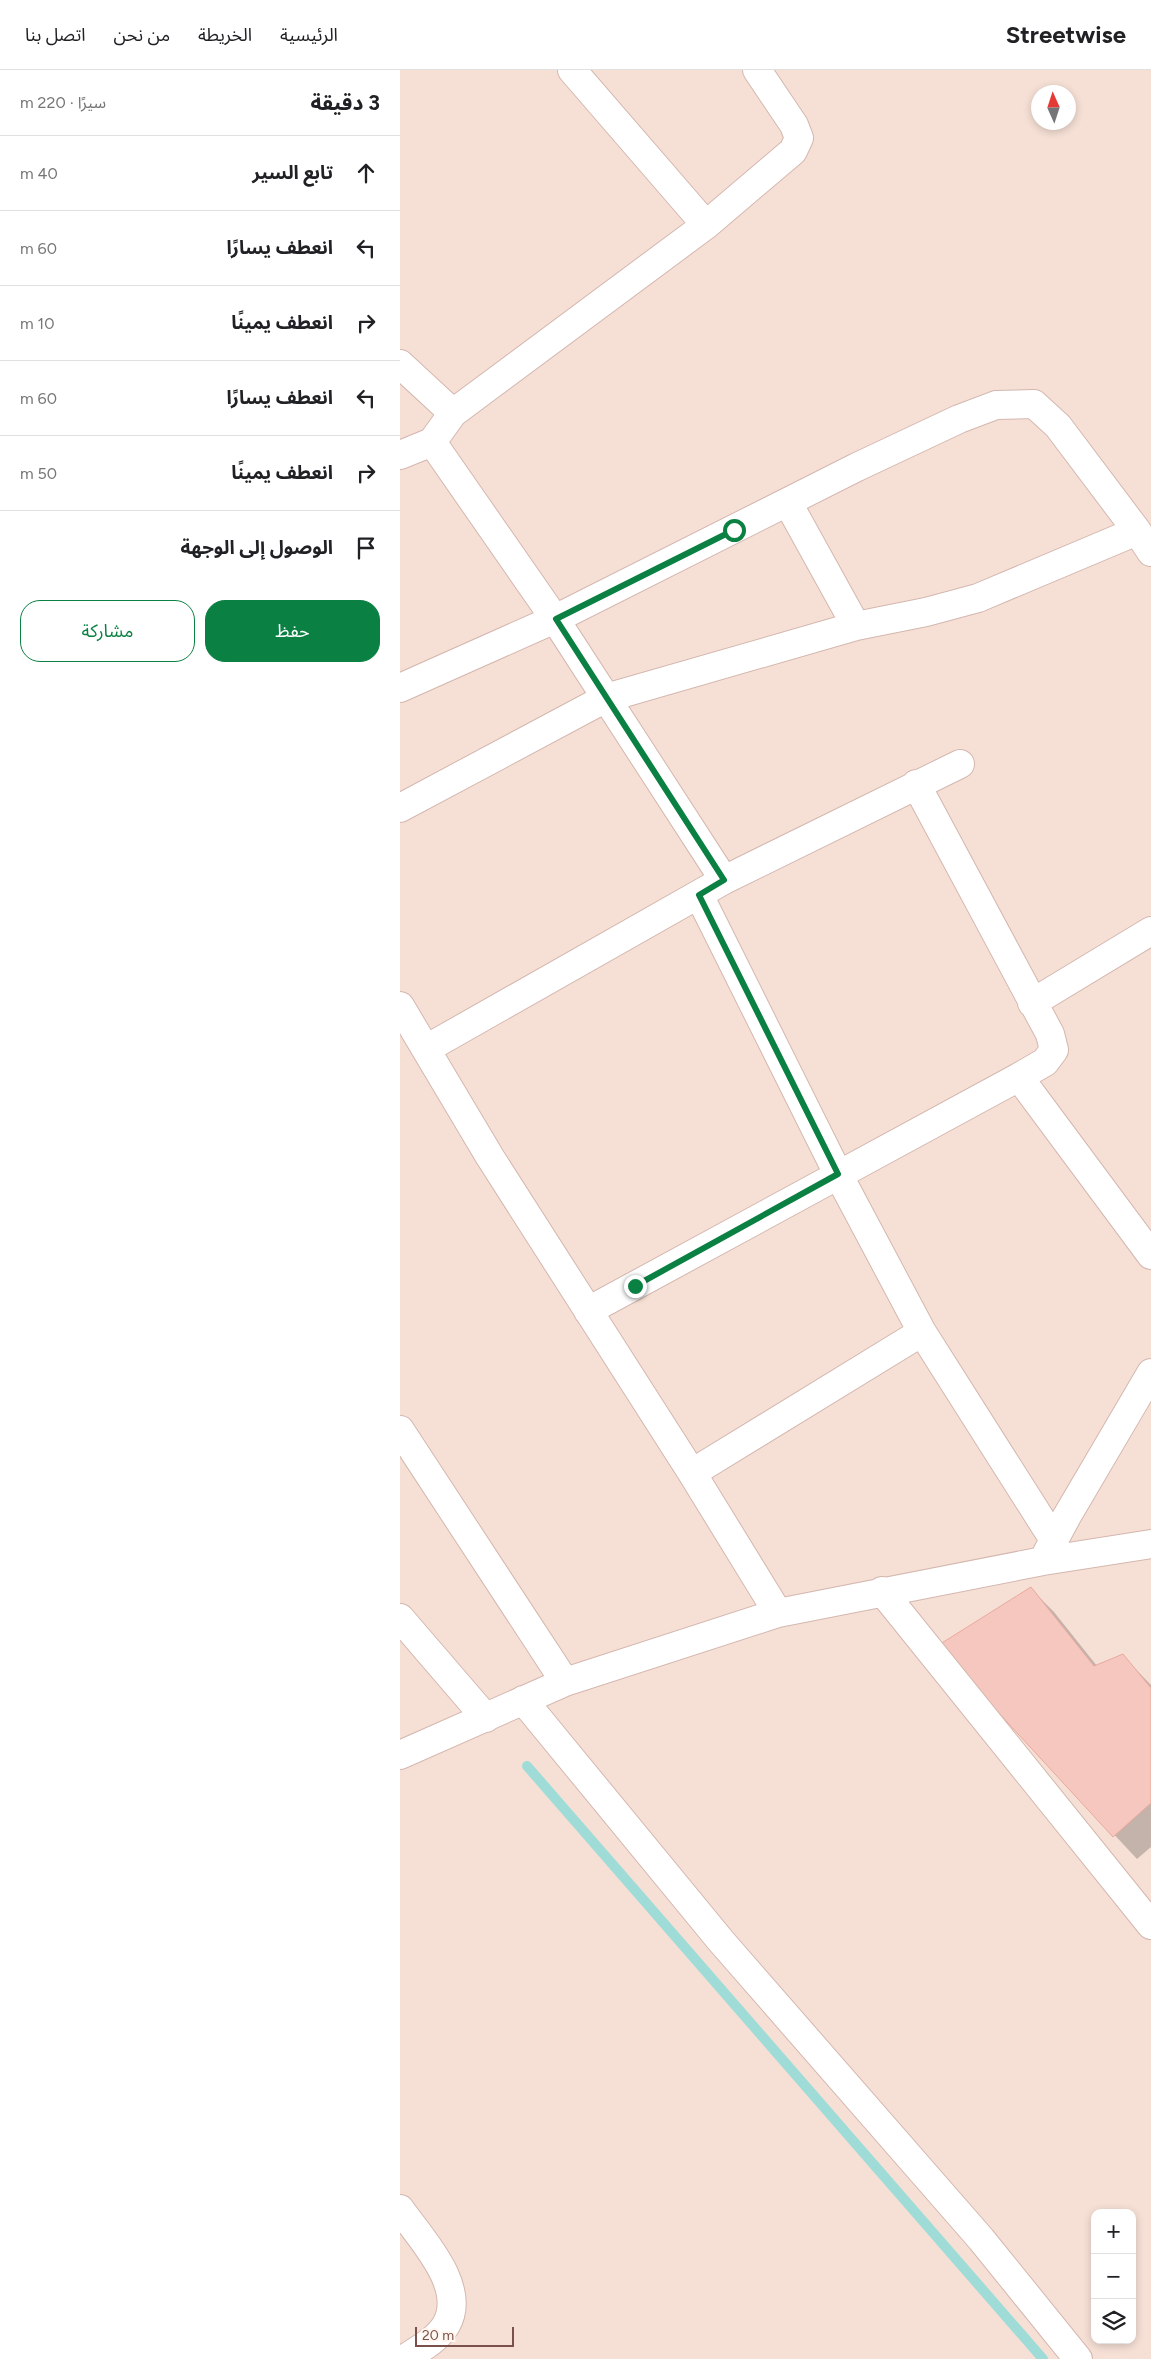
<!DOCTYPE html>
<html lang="ar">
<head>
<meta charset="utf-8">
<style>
  body { margin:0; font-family:Figtree,"Noto Sans Arabic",sans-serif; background:#f2f2f2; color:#202124; direction:rtl }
  .controls { position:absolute; right:15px; bottom:15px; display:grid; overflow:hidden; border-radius:10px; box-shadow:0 2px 8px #0003 }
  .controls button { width:45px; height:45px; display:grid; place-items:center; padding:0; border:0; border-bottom:1px solid #e0e0e0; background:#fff; color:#202124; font:25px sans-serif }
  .compass { position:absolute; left:631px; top:15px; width:45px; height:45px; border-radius:50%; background:#fff; box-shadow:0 2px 8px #0003; rotate:357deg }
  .scale { position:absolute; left:15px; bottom:12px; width:99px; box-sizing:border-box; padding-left:5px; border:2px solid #7a504a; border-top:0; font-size:14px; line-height:18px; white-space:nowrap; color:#7a504a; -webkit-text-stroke:4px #fff6f0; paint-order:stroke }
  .stop { position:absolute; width:15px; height:15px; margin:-11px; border:4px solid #0b8043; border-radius:50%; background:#fff }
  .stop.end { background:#0b8043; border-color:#fff; box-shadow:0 1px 5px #0008 }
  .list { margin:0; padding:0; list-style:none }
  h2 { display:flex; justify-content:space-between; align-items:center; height:65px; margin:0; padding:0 20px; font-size:21px }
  h2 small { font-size:16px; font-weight:400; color:#757577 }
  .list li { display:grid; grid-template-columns:32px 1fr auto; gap:15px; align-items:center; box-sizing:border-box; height:75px; padding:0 20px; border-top:1px solid #e0e0e0 }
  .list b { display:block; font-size:19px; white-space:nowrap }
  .list em { font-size:16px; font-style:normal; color:#757577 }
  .actions { display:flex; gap:10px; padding:15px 20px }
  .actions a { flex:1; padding:11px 0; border:1px solid #0b8043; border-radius:20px; text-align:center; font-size:18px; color:#0b8043 }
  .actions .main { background:#0b8043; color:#fff }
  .icon { flex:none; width:28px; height:28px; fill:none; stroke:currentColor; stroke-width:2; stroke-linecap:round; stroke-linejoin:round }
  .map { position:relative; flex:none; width:751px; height:2289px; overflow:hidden; direction:ltr }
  header { display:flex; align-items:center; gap:30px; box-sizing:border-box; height:70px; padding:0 25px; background:#fff; border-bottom:1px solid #e0e0e0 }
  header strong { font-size:24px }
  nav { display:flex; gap:28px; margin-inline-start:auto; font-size:18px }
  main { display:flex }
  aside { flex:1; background:#fff }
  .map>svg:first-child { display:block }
  .residential { fill:#f6e0d6; fill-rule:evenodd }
  .shadow { fill:#0003 }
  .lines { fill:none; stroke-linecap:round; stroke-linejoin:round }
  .stream { stroke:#a0dcd7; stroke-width:10 }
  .building { fill:#f5c7be; stroke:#e9a89d }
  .minor-casing { stroke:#d4b7af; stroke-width:30 }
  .minor { stroke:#fff; stroke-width:28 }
  .route { stroke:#0b8043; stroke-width:6 }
</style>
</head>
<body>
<header>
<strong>Streetwise</strong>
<nav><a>الرئيسية</a><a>الخريطة</a><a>من نحن</a><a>اتصل بنا</a></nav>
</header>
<main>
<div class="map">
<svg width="751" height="2289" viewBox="0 0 751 2289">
  <rect width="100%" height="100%" fill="#fef0e8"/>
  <path class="residential" d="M 0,0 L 751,0 L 751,2289 L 0,2289 ZM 638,22 L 668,22 L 668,52 L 638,52 ZM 695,2143 L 732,2143 L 732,2270 L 695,2270 Z"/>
  <path class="shadow" d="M 631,1519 L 654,1542 L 697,1596 L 723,1586 L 751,1615 L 751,1777 L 737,1789 L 539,1577 Z"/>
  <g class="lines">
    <path class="stream" d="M 127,1696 L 643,2289"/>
  </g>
  <path class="building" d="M 631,1517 L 694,1596 L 723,1584 L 751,1618 L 751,1733 L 713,1767 L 537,1576 Z"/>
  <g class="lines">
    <g class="minor-casing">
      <path id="minor" d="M 172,0 L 306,155
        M 0,294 L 53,343
        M 32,372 L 155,549 L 324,810
        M 0,385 L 32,372 L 53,343 L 306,155 L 393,81 L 399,68 L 394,55 L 357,0
        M 388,433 L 456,556
        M 0,618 L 155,549 L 457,397 L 559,349 L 596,335 L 634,334 L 658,356 L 737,461 L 751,482
        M 0,738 L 206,628 L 456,556 L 526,542 L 578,528 L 737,461
        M 299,825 L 438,1104 L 522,1262 L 654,1470
        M 632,933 L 751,861
        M 0,936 L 90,1087 L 292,1403 L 378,1543
        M 26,979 L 324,810 L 560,694
        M 619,1007 L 751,1185
        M 188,1241 L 619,1007 L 645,992 L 654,980 L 650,964 L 516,714
        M 0,1360 L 165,1612
        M 292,1403 L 522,1262
        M 647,1483 L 667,1446 L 751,1303
        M 482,1521 L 751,1855
        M 0,1548 L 86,1648
        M 123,1630 L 321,1871 L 581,2169 L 678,2289
        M 0,1685 L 165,1612 L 378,1543 L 643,1491 L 751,1474
        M 0,2139 C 21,2169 68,2217 46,2255 C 37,2270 18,2280 4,2289"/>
    </g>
    <use href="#minor" class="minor"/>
  </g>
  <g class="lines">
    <path class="route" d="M 235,1216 L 438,1104 L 299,825 L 324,810 L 156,549 L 334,460"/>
  </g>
</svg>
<div class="controls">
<button>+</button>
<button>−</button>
<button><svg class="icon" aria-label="layers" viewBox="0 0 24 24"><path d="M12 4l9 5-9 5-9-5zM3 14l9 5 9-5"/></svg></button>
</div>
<svg class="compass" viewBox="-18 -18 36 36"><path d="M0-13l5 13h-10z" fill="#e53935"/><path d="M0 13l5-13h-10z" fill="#757577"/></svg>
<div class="scale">20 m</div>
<div class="stop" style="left:334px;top:460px"></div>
<div class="stop end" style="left:235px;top:1216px"></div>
</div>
<aside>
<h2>3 دقيقة<small>سيرًا · 220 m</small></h2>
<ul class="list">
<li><svg class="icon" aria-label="ahead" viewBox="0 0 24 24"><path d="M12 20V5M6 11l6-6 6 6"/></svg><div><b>تابع السير</b></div><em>40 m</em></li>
<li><svg class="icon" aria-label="left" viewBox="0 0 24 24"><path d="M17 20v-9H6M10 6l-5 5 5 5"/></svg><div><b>انعطف يسارًا</b></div><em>60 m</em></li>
<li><svg class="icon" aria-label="right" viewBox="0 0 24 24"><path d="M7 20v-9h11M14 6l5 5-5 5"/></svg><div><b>انعطف يمينًا</b></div><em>10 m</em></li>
<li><svg class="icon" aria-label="left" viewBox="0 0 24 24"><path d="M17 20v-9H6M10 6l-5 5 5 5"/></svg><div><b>انعطف يسارًا</b></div><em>60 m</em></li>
<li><svg class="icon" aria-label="right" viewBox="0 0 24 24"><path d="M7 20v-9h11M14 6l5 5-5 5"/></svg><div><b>انعطف يمينًا</b></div><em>50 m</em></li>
<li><svg class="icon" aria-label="arrive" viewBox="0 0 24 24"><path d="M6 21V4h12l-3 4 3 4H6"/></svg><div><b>الوصول إلى الوجهة</b></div></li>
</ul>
<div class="actions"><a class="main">حفظ</a><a>مشاركة</a></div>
</aside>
</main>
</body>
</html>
